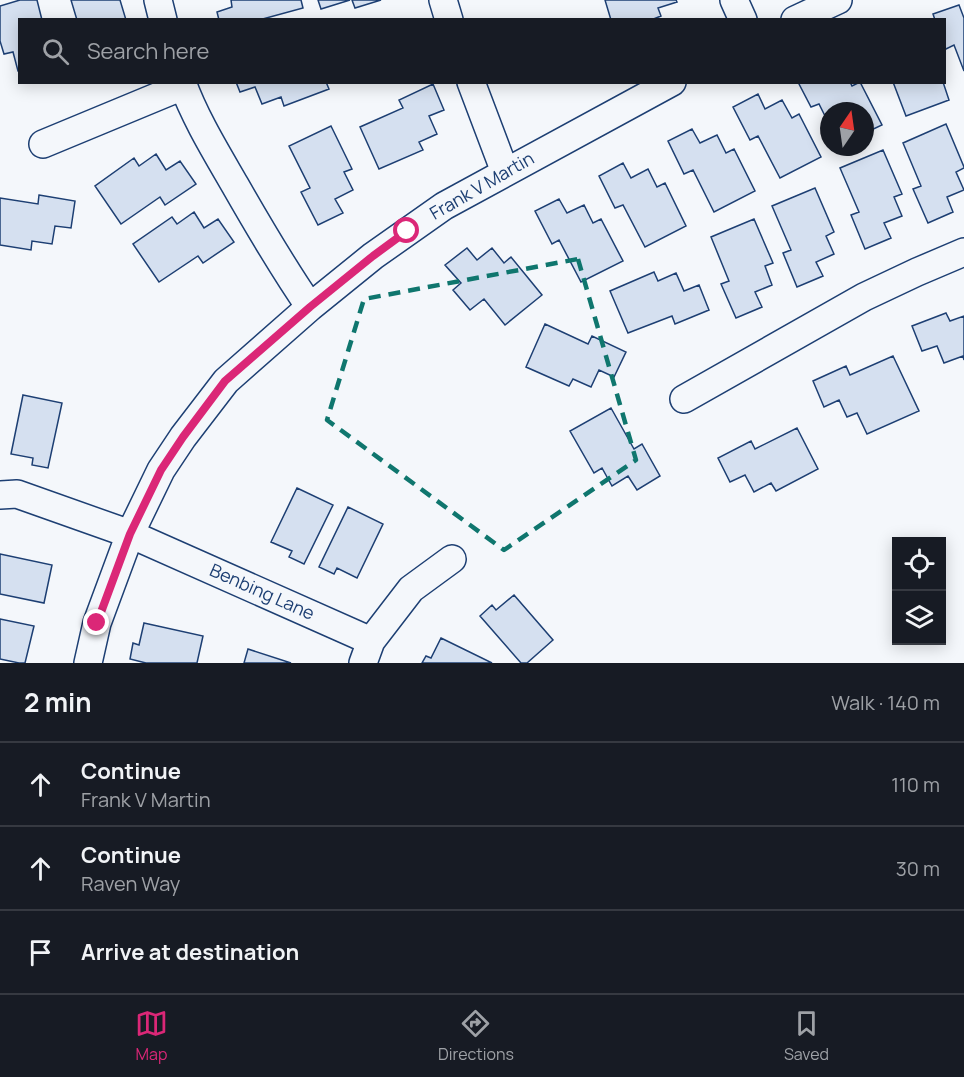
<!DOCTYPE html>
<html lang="en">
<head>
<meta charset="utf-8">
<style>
  body { margin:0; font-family:Manrope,sans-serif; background:#20242c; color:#f1f3f6 }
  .controls { position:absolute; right:18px; bottom:18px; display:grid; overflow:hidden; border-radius:0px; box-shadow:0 3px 15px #0003 }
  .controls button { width:54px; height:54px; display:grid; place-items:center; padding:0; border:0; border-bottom:2px solid #363941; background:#171b24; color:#f1f3f6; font:30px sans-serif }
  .compass { position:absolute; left:820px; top:102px; width:54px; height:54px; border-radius:50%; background:#171b24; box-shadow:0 3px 15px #0003; rotate:13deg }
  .stop { position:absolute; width:18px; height:18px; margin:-14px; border:4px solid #db2777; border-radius:50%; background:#fff }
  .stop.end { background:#db2777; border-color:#fff; box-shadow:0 2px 6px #0008 }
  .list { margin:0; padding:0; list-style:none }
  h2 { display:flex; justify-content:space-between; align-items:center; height:78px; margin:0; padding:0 24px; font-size:26px }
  h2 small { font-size:20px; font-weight:400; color:#9ea1a6 }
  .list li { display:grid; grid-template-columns:39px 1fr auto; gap:18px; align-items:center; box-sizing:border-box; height:84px; padding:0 24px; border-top:2px solid #363941 }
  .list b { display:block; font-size:22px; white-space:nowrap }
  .list p { margin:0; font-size:20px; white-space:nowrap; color:#9ea1a6 }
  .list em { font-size:20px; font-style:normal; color:#9ea1a6 }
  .icon { flex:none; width:33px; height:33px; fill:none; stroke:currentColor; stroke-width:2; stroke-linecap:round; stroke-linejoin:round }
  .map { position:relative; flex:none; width:964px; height:663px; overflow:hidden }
  .search { position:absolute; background:#171b24; box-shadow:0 3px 15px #0003; left:18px; right:18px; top:18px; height:66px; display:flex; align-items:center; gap:15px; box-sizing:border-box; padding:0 21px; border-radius:0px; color:#9ea1a6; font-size:22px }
  .sheet { height:330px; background:#171b24 }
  nav { display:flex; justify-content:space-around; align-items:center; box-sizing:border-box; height:84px; border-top:2px solid #363941; background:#171b24; font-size:16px; color:#9ea1a6 }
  nav a { display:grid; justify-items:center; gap:3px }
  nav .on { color:#db2777 }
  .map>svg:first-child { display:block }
  .building { fill:#d5e0f0; stroke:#1d3f73; stroke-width:1.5 }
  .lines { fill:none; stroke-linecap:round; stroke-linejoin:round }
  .minor-casing { stroke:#1d3f73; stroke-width:30 }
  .minor { stroke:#f4f7fb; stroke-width:27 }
  .route { stroke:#db2777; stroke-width:8 }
  .marked { fill:none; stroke:#0f766e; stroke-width:4.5; stroke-dasharray:12 8; stroke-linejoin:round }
  .labels { text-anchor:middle; stroke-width:4.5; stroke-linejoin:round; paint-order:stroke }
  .street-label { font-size:18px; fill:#1d3f73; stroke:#f4f7fb }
</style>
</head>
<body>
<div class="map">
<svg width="964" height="663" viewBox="0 0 964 663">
  <rect width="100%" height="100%" fill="#f4f7fb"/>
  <path class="building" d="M 20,0 L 37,0 L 42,20 L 20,20 L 20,71 L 18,71 L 13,52 L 4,54 L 0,41 L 0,6 Z
    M 71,0 L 120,0 L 126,20 L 77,20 Z
    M 231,0 L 301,0 L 303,8 L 259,20 L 219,20 L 217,12 L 232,7 Z
    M 318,0 L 350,0 L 321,9 Z
    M 352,0 L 381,0 L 355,8 Z
    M 605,0 L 676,0 L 677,2 L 658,8 L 661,16 L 651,20 L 611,20 Z
    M 959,5 L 964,18 L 964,71 L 954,45 L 946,49 L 944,46 L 944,20 L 935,20 L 933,14 Z
    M 236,82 L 326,82 L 329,89 L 284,106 L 281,97 L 262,104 L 255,87 L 240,92 Z
    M 798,82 L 850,82 L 852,86 L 860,82 L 882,125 L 865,133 L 865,111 L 829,111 L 829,124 L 819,104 L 811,107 Z
    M 893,82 L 943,82 L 949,100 L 906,116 Z
    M 433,84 L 444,110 L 429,116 L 437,134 L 419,142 L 423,150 L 379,169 L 360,127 L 403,108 L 399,100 Z
    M 758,94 L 765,109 L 782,100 L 792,118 L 799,114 L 821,157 L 780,178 L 758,136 L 750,140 L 733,107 Z
    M 946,124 L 964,167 L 964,168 L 956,172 L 964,190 L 947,197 L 953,212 L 928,223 L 913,189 L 921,186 L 903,143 Z
    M 331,126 L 352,169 L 344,172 L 353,190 L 335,199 L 343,213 L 318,225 L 301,192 L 310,188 L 289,146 Z
    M 692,129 L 700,143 L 717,135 L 726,153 L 734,149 L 755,191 L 714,212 L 693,170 L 684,174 L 668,141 Z
    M 883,150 L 902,194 L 894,197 L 902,216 L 884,223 L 891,238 L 865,249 L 851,215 L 859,212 L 840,168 Z
    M 156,154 L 166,170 L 180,161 L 196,184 L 165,205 L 160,197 L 121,224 L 95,186 L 134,158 L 139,166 Z
    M 623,163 L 631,178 L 648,169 L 657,187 L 665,183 L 686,226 L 645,247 L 623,205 L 615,208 L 599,176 Z
    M 815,188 L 834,232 L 826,236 L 834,254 L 816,262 L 823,276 L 797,287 L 783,253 L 791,250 L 772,206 Z
    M 39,195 L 75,201 L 71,228 L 55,226 L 52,244 L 32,241 L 31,250 L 0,245 L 0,198 L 38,204 Z
    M 559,199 L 567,213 L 584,205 L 593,223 L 601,219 L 623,261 L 581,282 L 559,240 L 552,244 L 535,211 Z
    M 194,212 L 204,228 L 218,219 L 234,242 L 203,263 L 198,256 L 159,282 L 133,244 L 172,217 L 177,224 Z
    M 754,219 L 773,263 L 765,266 L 772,285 L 755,292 L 762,307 L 736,318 L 721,284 L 729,281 L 711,237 Z
    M 467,248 L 477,260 L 492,248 L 504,263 L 511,257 L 542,295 L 505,325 L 484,299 L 470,310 L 453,290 L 461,283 L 445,265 Z
    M 654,272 L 658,281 L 676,273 L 684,291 L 699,285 L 709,310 L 675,324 L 672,316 L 628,333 L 610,291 Z
    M 946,313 L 950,321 L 964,316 L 964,360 L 963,356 L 944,363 L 937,346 L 922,351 L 912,326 Z
    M 545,324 L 588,344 L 592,336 L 626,352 L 614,377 L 599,370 L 591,387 L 573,379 L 569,386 L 526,367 Z
    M 893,356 L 919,411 L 867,434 L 857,413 L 847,417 L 839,400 L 824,407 L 813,381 L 846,366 L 850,375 Z
    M 23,395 L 62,403 L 48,468 L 32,465 L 33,458 L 11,454 Z
    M 611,408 L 634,449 L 642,444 L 660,476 L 637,490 L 628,476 L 612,486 L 602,468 L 594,473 L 570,431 Z
    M 797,428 L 818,469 L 776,491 L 771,483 L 754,492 L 745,475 L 730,482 L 718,458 L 751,441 L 755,449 Z
    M 297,488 L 333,505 L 304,564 L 289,557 L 292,551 L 271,542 Z
    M 348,507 L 383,524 L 357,578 L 337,568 L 334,574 L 319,567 Z
    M 0,554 L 52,565 L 44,603 L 0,594 Z
    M 514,595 L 553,640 L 527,663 L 521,663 L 480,616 L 492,605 L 496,610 Z
    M 0,619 L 34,626 L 25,663 L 19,663 L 0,659 Z
    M 144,623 L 203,636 L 197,663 L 146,663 L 130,659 L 133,643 L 139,645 Z
    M 441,638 L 492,663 L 422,663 L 426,656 L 431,658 Z
    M 248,649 L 291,663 L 244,663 Z"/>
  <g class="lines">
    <g class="minor-casing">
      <path id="minor" d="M 158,0 L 163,20
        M 443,0 L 449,20
        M 734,0 L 743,20
        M 795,20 L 838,0
        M 182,82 C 195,118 216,152 235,185 C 259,227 283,268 310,307
        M 471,82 L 505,172
        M 43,144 L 183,86
        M 684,399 L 864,297 L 917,272 L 964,252
        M 0,495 L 17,494 L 130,534 L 371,641 L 363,663
        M 371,641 L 411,589 L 452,559
        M 88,663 L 97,623 L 130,534 L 161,470 L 183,437 L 226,381 L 310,307 L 373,256 L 444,206 L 672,82"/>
    </g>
    <use href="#minor" class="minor"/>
  </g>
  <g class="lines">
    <path class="route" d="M 97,623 L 130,534 L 161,470 L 183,437 L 225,381 L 310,307 L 373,256 L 407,231"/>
  </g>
  <path class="marked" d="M 578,259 L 636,460 L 504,550 L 327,420 L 364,299 Z"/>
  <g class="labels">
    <g class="street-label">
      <text transform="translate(482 186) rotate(-30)" y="6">Frank V Martin</text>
      <text transform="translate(262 592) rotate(24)" y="6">Benbing Lane</text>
    </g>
  </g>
</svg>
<div class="controls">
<button><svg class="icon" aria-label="locate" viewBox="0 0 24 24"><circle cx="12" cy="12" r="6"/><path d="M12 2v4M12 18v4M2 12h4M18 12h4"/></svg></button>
<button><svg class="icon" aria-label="layers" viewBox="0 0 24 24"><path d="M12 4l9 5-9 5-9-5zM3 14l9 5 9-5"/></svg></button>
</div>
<svg class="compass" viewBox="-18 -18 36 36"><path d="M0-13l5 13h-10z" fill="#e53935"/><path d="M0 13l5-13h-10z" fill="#9ea1a6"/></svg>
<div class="stop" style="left:407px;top:231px"></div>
<div class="stop end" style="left:97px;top:623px"></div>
<div class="search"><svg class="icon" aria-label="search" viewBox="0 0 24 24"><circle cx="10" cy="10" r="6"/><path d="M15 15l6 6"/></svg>Search here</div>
</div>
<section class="sheet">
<h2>2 min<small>Walk · 140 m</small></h2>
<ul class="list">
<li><svg class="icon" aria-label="ahead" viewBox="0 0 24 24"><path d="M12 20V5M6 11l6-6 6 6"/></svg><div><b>Continue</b><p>Frank V Martin</p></div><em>110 m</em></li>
<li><svg class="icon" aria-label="ahead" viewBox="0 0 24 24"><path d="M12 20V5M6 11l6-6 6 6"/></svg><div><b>Continue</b><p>Raven Way</p></div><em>30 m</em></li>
<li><svg class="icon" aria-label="arrive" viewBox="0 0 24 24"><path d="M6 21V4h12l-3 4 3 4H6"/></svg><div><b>Arrive at destination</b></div></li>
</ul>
</section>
<nav>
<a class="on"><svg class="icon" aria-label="map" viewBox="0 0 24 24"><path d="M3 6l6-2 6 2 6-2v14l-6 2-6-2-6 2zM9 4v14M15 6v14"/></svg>Map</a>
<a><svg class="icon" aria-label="directions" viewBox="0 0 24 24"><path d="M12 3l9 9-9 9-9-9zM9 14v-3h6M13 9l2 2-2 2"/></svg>Directions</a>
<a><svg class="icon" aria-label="saved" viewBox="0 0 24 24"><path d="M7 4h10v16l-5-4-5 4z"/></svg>Saved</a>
</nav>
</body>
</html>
